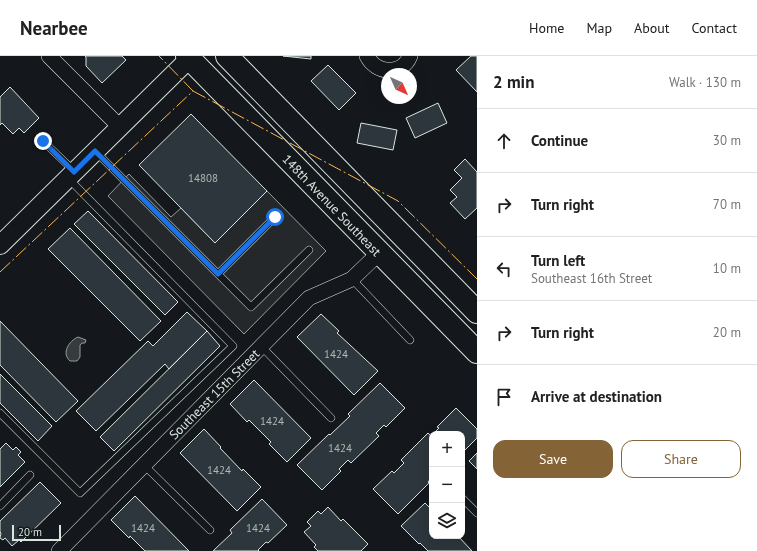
<!DOCTYPE html>
<html lang="en">
<head>
<meta charset="utf-8">
<style>
  body { margin:0; font-family:"PT Sans",sans-serif; background:#f6f6f6; color:#202124 }
  .controls { position:absolute; right:12px; bottom:12px; display:grid; overflow:hidden; border-radius:8px; box-shadow:0 4px 16px #0002 }
  .controls button { width:36px; height:36px; display:grid; place-items:center; padding:0; border:0; border-bottom:1px solid #e0e0e0; background:#fff; color:#202124; font:20px sans-serif }
  .compass { position:absolute; left:381px; top:12px; width:36px; height:36px; border-radius:50%; background:#fff; box-shadow:0 4px 16px #0002; rotate:135deg }
  .scale { position:absolute; left:12px; bottom:10px; width:49px; box-sizing:border-box; padding-left:4px; border:2px solid #d8e6dc; border-top:0; font-size:11px; line-height:14px; white-space:nowrap; color:#d8e6dc; -webkit-text-stroke:3px #14181c; paint-order:stroke }
  .stop { position:absolute; width:12px; height:12px; margin:-9px; border:3px solid #1a73e8; border-radius:50%; background:#fff }
  .stop.end { background:#1a73e8; border-color:#fff; box-shadow:0 1px 4px #0008 }
  .list { margin:0; padding:0; list-style:none }
  h2 { display:flex; justify-content:space-between; align-items:center; height:52px; margin:0; padding:0 16px; font-size:17px }
  h2 small { font-size:13px; font-weight:400; color:#757577 }
  .list li { display:grid; grid-template-columns:26px 1fr auto; gap:12px; align-items:center; box-sizing:border-box; height:64px; padding:0 16px; border-top:1px solid #e0e0e0 }
  .list b { display:block; font-size:15px; white-space:nowrap }
  .list p { margin:0; font-size:13px; white-space:nowrap; color:#757577 }
  .list em { font-size:13px; font-style:normal; color:#757577 }
  .actions { display:flex; gap:8px; padding:12px 16px }
  .actions a { flex:1; padding:9px 0; border:1px solid #846436; border-radius:12px; text-align:center; font-size:14px; color:#846436 }
  .actions .main { background:#846436; color:#fff }
  .icon { flex:none; width:22px; height:22px; fill:none; stroke:currentColor; stroke-width:2; stroke-linecap:round; stroke-linejoin:round }
  .map { position:relative; flex:none; width:477px; height:495px; overflow:hidden }
  header { display:flex; align-items:center; gap:24px; box-sizing:border-box; height:56px; padding:0 20px; background:#fff; border-bottom:1px solid #e0e0e0 }
  header strong { font-size:19px }
  nav { display:flex; gap:22px; margin-inline-start:auto; font-size:14px }
  main { display:flex }
  aside { flex:1; background:#fff }
  .map>svg:first-child { display:block }
  .parking { fill:#24282b; stroke:#939e99 }
  .water { fill:#363b3e; stroke:#939e99 }
  .building { fill:#2c363c; stroke:#d8e6dc }
  .lines { fill:none; stroke-linecap:round; stroke-linejoin:round }
  .service-casing { stroke:#d8e6dc; stroke-width:8 }
  .minor-casing { stroke:#d8e6dc; stroke-width:16 }
  .tertiary-casing { stroke:#d8e6dc; stroke-width:20 }
  .primary-casing { stroke:#d8e6dc; stroke-width:24 }
  .service { stroke:#14181c; stroke-width:7 }
  .minor { stroke:#14181c; stroke-width:15 }
  .tertiary { stroke:#14181c; stroke-width:18 }
  .primary { stroke:#14181c; stroke-width:22 }
  .power { stroke:#ffb74d; stroke-width:1; stroke-dasharray:14 3 2 3; stroke-linecap:butt }
  .route { stroke:#1a73e8; stroke-width:5 }
  .labels { text-anchor:middle; stroke-width:3; stroke-linejoin:round; paint-order:stroke }
  .number-label { font-size:11px; fill:#adbab4 }
  .street-label { font-size:13px; fill:#d8e6dc; stroke:#14181c }
</style>
</head>
<body>
<header>
<strong>Nearbee</strong>
<nav><a>Home</a><a>Map</a><a>About</a><a>Contact</a></nav>
</header>
<main>
<div class="map">
<svg width="477" height="495" viewBox="0 0 477 495">
  <rect width="100%" height="100%" fill="#14181c"/>
  <path class="parking" d="M 129,118 L 171,161 L 181,152 L 215,187 L 267,135 L 326,195 L 244,278 L 108,140 Z"/>
  <path class="water" d="M 78,281 L 86,284 L 85,287 L 82,287 L 80,289 L 80,301 L 77,305 L 70,305 C 61,297 69,285 78,281 Z"/>
  <path class="building" d="M 85,0 L 122,0 L 126,4 L 102,27 L 86,10 L 86,1 Z
    M 283,0 L 311,0 L 311,3 Z
    M 471,0 L 477,0 L 477,36 L 456,14 Z
    M 328,9 L 356,37 L 339,54 L 311,25 Z
    M 10,31 L 39,62 L 24,77 L 19,72 L 13,78 L 2,67 L 0,69 L 0,41 Z
    M 438,47 L 447,67 L 415,82 L 406,62 Z
    M 191,58 L 267,135 L 215,187 L 139,109 Z
    M 361,67 L 397,74 L 393,94 L 357,87 Z
    M 465,103 L 477,116 L 477,152 L 465,163 L 450,147 L 457,141 L 450,134 L 462,122 L 454,114 Z
    M 88,155 L 178,246 L 165,259 L 74,168 Z
    M 70,172 L 161,265 L 140,285 L 48,193 Z
    M 187,256 L 207,275 L 169,313 L 165,308 L 96,375 L 76,355 L 148,285 L 153,290 Z
    M 321,258 L 339,275 L 337,277 L 378,315 L 354,339 L 297,281 Z
    M 0,265 L 78,345 L 56,366 L 0,309 Z
    M 207,275 L 220,290 L 114,395 L 100,381 Z
    M 0,318 L 52,370 L 38,385 L 0,347 Z
    M 254,324 L 311,382 L 287,406 L 269,388 L 271,386 L 249,364 L 247,366 L 230,348 Z
    M 380,327 L 405,352 L 386,371 L 384,369 L 376,377 L 379,380 L 351,407 L 348,404 L 339,413 L 341,415 L 322,434 L 297,409 L 329,378 L 330,379 L 350,360 L 348,358 Z
    M 456,352 L 477,373 L 477,382 L 462,397 L 462,378 L 433,378 L 439,372 L 437,371 Z
    M 204,373 L 221,391 L 220,392 L 242,415 L 243,413 L 261,431 L 237,455 L 180,397 Z
    M 428,377 L 431,380 L 432,379 L 432,421 L 428,426 L 429,427 L 398,458 L 373,433 L 392,415 L 394,417 L 404,407 L 401,404 Z
    M 6,387 L 13,394 L 16,391 L 21,396 L 18,399 L 25,406 L 0,431 L 0,393 Z
    M 477,397 L 477,413 L 469,405 Z
    M 40,426 L 61,447 L 21,486 L 19,484 L 12,490 L 5,482 L 3,484 L 0,482 L 1,477 L 0,476 L 0,465 Z
    M 135,440 L 189,495 L 145,495 L 130,480 L 129,482 L 111,464 Z
    M 262,443 L 287,469 L 268,487 L 266,486 L 258,494 L 259,495 L 213,495 L 232,477 L 230,474 Z
    M 425,447 L 432,454 L 432,480 L 458,480 L 472,495 L 428,495 L 420,487 L 419,488 L 401,470 Z
    M 328,451 L 341,465 L 343,463 L 368,488 L 361,495 L 318,495 L 314,491 L 316,489 L 304,476 L 311,470 L 307,466 L 318,455 L 321,458 Z"/>
  <g class="lines">
    <g class="service-casing">
      <path id="service" d="M 43,85 L 74,115
        M 95,95 L 251,251 L 309,194
        M 218,218 L 275,161
        M 352,223 L 410,284
        M 261,290 L 331,362
        M 0,357 L 80,437 L 233,290 L 68,122
        M 144,409 L 210,474
        M 462,442 L 477,457
        M 0,450 L 30,419"/>
    </g>
    <g class="minor-casing">
      <path id="minor" d="M 49,0 L 120,71
        M 367,0 C 376,18 402,20 410,0
        M 59,495 L 309,242 L 352,223 L 379,197"/>
    </g>
    <g class="tertiary-casing">
      <path id="tertiary" d="M 0,189 L 192,0"/>
    </g>
    <g class="primary-casing">
      <path id="primary" d="M 187,0 L 477,296
        M 227,0 L 477,256"/>
    </g>
    <use href="#service" class="service"/>
    <use href="#minor" class="minor"/>
    <use href="#tertiary" class="tertiary"/>
    <use href="#primary" class="primary"/>
    <path class="power" d="M 193,35 L 398,145 L 477,223
      M 0,216 L 193,35 L 159,0"/>
  </g>
  <g class="lines">
    <path class="route" d="M 43,85 L 74,116 L 95,95 L 218,218 L 275,161"/>
  </g>
  <g class="labels">
    <g class="number-label">
      <text x="203" y="126">14808</text>
      <text x="336" y="302">1424</text>
      <text x="272" y="369">1424</text>
      <text x="340" y="396">1424</text>
      <text x="219" y="418">1424</text>
      <text x="143" y="476">1424</text>
      <text x="258" y="476">1424</text>
    </g>
    <g class="street-label">
      <text transform="translate(332 149) rotate(46)" y="5">148th Avenue Southeast</text>
      <text transform="translate(214 338) rotate(-45)" y="5">Southeast 15th Street</text>
    </g>
  </g>
</svg>
<div class="controls">
<button>+</button>
<button>−</button>
<button><svg class="icon" aria-label="layers" viewBox="0 0 24 24"><path d="M12 4l9 5-9 5-9-5zM3 14l9 5 9-5"/></svg></button>
</div>
<svg class="compass" viewBox="-18 -18 36 36"><path d="M0-13l5 13h-10z" fill="#e53935"/><path d="M0 13l5-13h-10z" fill="#757577"/></svg>
<div class="scale">20 m</div>
<div class="stop" style="left:275px;top:161px"></div>
<div class="stop end" style="left:43px;top:85px"></div>
</div>
<aside>
<h2>2 min<small>Walk · 130 m</small></h2>
<ul class="list">
<li><svg class="icon" aria-label="ahead" viewBox="0 0 24 24"><path d="M12 20V5M6 11l6-6 6 6"/></svg><div><b>Continue</b></div><em>30 m</em></li>
<li><svg class="icon" aria-label="right" viewBox="0 0 24 24"><path d="M7 20v-9h11M14 6l5 5-5 5"/></svg><div><b>Turn right</b></div><em>70 m</em></li>
<li><svg class="icon" aria-label="left" viewBox="0 0 24 24"><path d="M17 20v-9H6M10 6l-5 5 5 5"/></svg><div><b>Turn left</b><p>Southeast 16th Street</p></div><em>10 m</em></li>
<li><svg class="icon" aria-label="right" viewBox="0 0 24 24"><path d="M7 20v-9h11M14 6l5 5-5 5"/></svg><div><b>Turn right</b></div><em>20 m</em></li>
<li><svg class="icon" aria-label="arrive" viewBox="0 0 24 24"><path d="M6 21V4h12l-3 4 3 4H6"/></svg><div><b>Arrive at destination</b></div></li>
</ul>
<div class="actions"><a class="main">Save</a><a>Share</a></div>
</aside>
</main>
</body>
</html>
